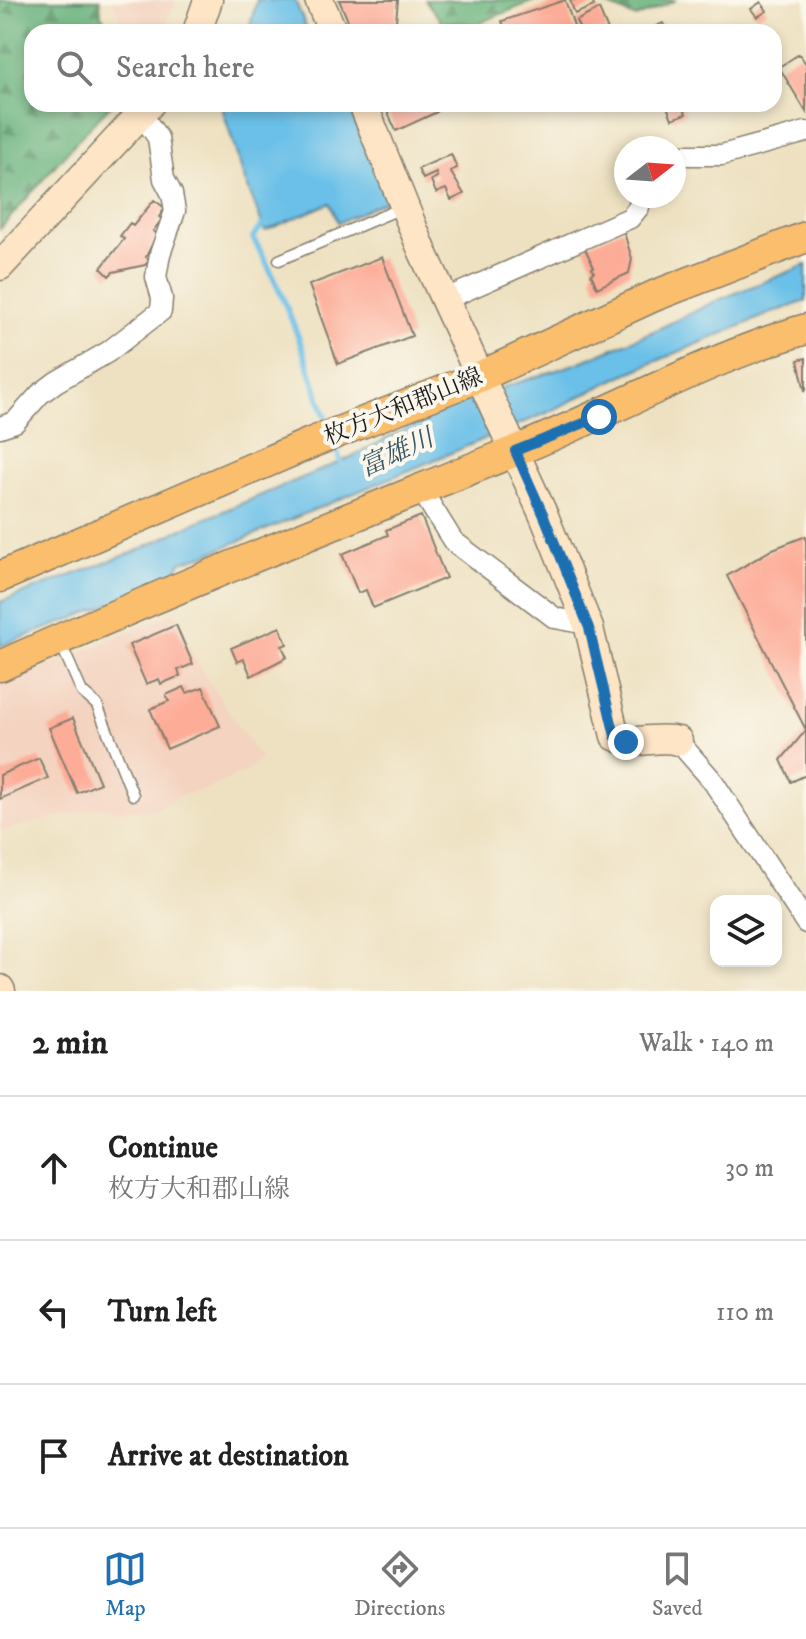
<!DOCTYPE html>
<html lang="en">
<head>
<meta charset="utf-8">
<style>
  body { margin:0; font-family:"IM FELL DW Pica","Noto Serif JP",serif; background:#f2f2f2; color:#222 }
  .controls { position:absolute; right:24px; bottom:24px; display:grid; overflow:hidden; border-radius:16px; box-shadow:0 4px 12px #0003 }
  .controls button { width:72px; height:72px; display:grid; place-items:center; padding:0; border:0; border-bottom:2px solid #e0e0e0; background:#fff; color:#222; font:40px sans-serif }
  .compass { position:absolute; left:614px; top:136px; width:72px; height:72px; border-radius:50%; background:#fff; box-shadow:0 4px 12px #0003; rotate:73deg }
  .stop { position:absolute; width:24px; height:24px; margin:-18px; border:6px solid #1f6fb2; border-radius:50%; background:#fff }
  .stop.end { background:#1f6fb2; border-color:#fff; box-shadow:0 2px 8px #0008 }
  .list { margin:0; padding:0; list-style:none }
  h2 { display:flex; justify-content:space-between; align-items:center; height:104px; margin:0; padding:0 32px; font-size:34px }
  h2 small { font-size:26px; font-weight:400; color:#767676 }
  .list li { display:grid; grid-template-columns:52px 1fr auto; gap:24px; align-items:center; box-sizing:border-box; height:144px; padding:0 32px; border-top:2px solid #e0e0e0 }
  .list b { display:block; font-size:30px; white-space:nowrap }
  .list p { margin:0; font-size:26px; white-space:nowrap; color:#767676 }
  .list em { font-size:26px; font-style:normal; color:#767676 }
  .icon { flex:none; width:44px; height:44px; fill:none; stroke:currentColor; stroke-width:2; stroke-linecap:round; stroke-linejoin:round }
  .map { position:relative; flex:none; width:806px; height:991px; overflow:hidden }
  .search { position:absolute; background:#fff; box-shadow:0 4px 12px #0003; left:24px; right:24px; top:24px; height:88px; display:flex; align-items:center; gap:20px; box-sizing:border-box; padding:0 28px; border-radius:24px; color:#767676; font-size:30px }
  .sheet { height:536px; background:#fff }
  nav { display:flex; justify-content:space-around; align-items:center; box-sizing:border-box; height:112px; border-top:2px solid #e0e0e0; background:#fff; font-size:22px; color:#767676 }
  nav a { display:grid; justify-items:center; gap:4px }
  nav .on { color:#1f6fb2 }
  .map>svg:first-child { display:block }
  .built { fill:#f4d3c0 }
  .forest { fill:url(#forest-firs); stroke:#41664b; stroke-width:2 }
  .water { fill:#6bc0e8; stroke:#446e82; stroke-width:2 }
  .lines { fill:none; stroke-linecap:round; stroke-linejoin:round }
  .stream { stroke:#6bc0e8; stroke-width:6 }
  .building { fill:#fdac97 }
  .lane-casing { stroke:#857e6e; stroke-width:13 }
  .street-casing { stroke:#857e6e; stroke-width:23 }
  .secondary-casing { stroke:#857e6e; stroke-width:31 }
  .primary-casing { stroke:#857e6e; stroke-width:33 }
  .lane { stroke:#fff; stroke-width:10 }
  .street { stroke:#fff; stroke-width:20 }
  .secondary { stroke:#fde5c5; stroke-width:28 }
  .primary { stroke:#fabe6d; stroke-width:30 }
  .route { stroke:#1f6fb2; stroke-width:10 }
  .labels { text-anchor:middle; stroke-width:8; stroke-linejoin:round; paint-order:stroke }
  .street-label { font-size:24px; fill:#1c1c1c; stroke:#fbf7ec }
  .water-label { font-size:26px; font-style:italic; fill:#385563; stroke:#fbf7ec }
</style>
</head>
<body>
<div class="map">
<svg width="806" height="991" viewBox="0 0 806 991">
  <defs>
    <pattern id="forest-firs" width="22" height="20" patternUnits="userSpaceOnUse" patternTransform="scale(2)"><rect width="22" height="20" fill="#66b17a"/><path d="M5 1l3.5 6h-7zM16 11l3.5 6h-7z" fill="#538f63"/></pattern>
  </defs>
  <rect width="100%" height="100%" fill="#fbf7ec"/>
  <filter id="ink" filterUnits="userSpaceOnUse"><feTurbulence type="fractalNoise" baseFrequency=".0125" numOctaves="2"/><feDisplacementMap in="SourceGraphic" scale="16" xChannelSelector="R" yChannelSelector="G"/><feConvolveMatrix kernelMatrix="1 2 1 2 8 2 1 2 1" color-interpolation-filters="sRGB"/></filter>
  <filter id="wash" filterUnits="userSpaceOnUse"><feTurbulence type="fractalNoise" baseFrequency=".006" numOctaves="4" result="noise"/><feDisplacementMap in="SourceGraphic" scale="32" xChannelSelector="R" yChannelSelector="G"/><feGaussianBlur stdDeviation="1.8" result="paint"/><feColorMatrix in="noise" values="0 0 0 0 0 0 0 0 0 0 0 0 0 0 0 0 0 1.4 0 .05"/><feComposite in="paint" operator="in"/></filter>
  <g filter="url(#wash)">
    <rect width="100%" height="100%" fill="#eee1c1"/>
    <path class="built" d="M 112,0 L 176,0 L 163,32 L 125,32 Z
      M 176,611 L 194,657 L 237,725 L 261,759 L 244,772 L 206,790 L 185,794 L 154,810 L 116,811 L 103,806 L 0,831 L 0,686 Z"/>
    <path class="forest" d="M 0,0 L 100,0 L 101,15 L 113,32 L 32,32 L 32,104 L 112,104 C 72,143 38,187 0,229 Z
      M 425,0 L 536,0 L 477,24 L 442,22 Z
      M 603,0 L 676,0 L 636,18 L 605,4 Z"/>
    <path class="water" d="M 257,0 L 295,0 L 308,32 L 248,32 Z
      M 221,104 L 348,104 L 387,200 L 338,223 L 330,203 L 265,231 L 244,178 Z
      M 806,265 L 806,301 L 769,314 L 621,376 L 549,412 L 208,554 L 181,562 L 170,582 L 0,646 L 0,602 L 139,550 L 188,526 L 347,459 L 459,402 L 578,363 L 654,331 L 716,301 Z"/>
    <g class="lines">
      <path class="stream" d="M 262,225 L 253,238 C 287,297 308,363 329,428
        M 334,442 L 343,469"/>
    </g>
    <g id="blocks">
      <path class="building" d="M 339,0 L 398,0 L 396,21 L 400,29 L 394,32 L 353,32 Z
        M 565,0 L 576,32 L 506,32 L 502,21 Z
        M 570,0 L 592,0 L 594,6 L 575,14 Z
        M 761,2 L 767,11 L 757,17 L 751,9 Z
        M 599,9 L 608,30 L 581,32 L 576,21 Z
        M 663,23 L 666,32 L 650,32 L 649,29 Z
        M 799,54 L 806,64 L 806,112 L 779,67 Z
        M 384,104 L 434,104 L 437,112 L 396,131 Z
        M 666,104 L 682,104 L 686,114 L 672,119 Z
        M 451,154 L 457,168 L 450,171 L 464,194 L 451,200 L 446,189 L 436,193 L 431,180 L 437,177 L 436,173 L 423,179 L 418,169 Z
        M 154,200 L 165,208 L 159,217 L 162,219 L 153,231 L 157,234 L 146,257 L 150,260 L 145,265 L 113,272 L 109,276 L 101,268 L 124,239 L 120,236 L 130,223 L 133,226 Z
        M 623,229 L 632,259 L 629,273 L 597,288 L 591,274 L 594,272 L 592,268 L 594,267 L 584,247 Z
        M 382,257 L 412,336 L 338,364 L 309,285 Z
        M 806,358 L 806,390 L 805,391 L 798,360 Z
        M 421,516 L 446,578 L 373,608 L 366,590 L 358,593 L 342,554 L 388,535 L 386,530 Z
        M 806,536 L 806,730 L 727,576 L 773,549 Z
        M 176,625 L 193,664 L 178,670 L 180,676 L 161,684 L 159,679 L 146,684 L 129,645 Z
        M 280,627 L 287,644 L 282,646 L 287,657 L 251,676 L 244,659 L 237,662 L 231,648 Z
        M 184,687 L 187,693 L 203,687 L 220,726 L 167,749 L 150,709 L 169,701 L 166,695 Z
        M 73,718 L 100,783 L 77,793 L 49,728 Z
        M 806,730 L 806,775 L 791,782 L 781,760 Z
        M 39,758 L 48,778 L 0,799 L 0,775 Z"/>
    </g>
  </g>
  <g filter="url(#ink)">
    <use href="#blocks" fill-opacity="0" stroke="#857e6e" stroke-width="2"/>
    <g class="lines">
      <g class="lane-casing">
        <path id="lane" d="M 279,260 L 404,207
          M 61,644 L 82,692 L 97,705 L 133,795"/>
      </g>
      <g class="street-casing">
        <path id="street" d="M 674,155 L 722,155 L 806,132
          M 446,299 L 630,218 L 639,207 L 641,196
          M 0,427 L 15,422 L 40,394 L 56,382 L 108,352 L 161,311 L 162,298 L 156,277 L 160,254 L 175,211 L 172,194 L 164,179 L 158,138 L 142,115
          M 420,488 L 453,541 L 555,618 L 587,624
          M 678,741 L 712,780 L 806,923"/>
      </g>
      <g class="secondary-casing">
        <path id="secondary" d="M 319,0 L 333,32
          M 197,32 L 208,0
          M 363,104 L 422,250 L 544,516 L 589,628 L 615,736 C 636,747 657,735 678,741
          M 0,266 L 150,104
          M 0,989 L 1,991"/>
      </g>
      <g class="primary-casing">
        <path id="primary" d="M 0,577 L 313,442 L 481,376 L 654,296 L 806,237
          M 0,666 C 170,589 343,521 515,451 C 612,412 706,359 806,329"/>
      </g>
      <use href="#lane" class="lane"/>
      <use href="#street" class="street"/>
      <use href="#secondary" class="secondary"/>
      <use href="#primary" class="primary"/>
    </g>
  </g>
  <g class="lines" filter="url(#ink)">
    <path class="route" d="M 599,417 L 515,451 L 544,516 L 589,628 L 615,736 L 626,742"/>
  </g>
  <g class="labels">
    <g class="street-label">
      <text transform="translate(403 406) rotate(-22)" y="8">枚方大和郡山線</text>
    </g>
    <g class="water-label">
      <text transform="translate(396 452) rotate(-25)" y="9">富雄川</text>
    </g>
  </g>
</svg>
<div class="controls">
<button><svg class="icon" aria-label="layers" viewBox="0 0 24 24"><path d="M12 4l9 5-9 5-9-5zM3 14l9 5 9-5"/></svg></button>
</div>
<svg class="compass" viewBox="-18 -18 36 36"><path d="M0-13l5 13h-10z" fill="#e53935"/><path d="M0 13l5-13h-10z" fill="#767676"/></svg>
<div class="stop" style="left:599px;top:417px"></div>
<div class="stop end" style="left:626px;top:742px"></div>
<div class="search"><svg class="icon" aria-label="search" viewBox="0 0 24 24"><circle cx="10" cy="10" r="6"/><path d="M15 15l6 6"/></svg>Search here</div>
</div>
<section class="sheet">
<h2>2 min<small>Walk · 140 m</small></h2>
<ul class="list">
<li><svg class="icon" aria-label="ahead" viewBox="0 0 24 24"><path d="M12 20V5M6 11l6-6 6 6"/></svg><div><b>Continue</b><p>枚方大和郡山線</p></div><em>30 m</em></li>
<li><svg class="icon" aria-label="left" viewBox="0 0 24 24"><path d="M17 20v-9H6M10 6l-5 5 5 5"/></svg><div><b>Turn left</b></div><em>110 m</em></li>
<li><svg class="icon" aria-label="arrive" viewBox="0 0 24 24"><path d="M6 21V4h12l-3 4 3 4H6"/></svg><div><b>Arrive at destination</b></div></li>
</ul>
</section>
<nav>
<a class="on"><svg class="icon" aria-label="map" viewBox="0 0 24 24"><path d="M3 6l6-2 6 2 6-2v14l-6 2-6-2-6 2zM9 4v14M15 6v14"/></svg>Map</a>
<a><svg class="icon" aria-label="directions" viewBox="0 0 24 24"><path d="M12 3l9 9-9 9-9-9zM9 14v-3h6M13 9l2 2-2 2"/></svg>Directions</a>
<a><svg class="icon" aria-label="saved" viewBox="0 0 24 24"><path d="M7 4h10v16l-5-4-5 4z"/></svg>Saved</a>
</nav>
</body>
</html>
